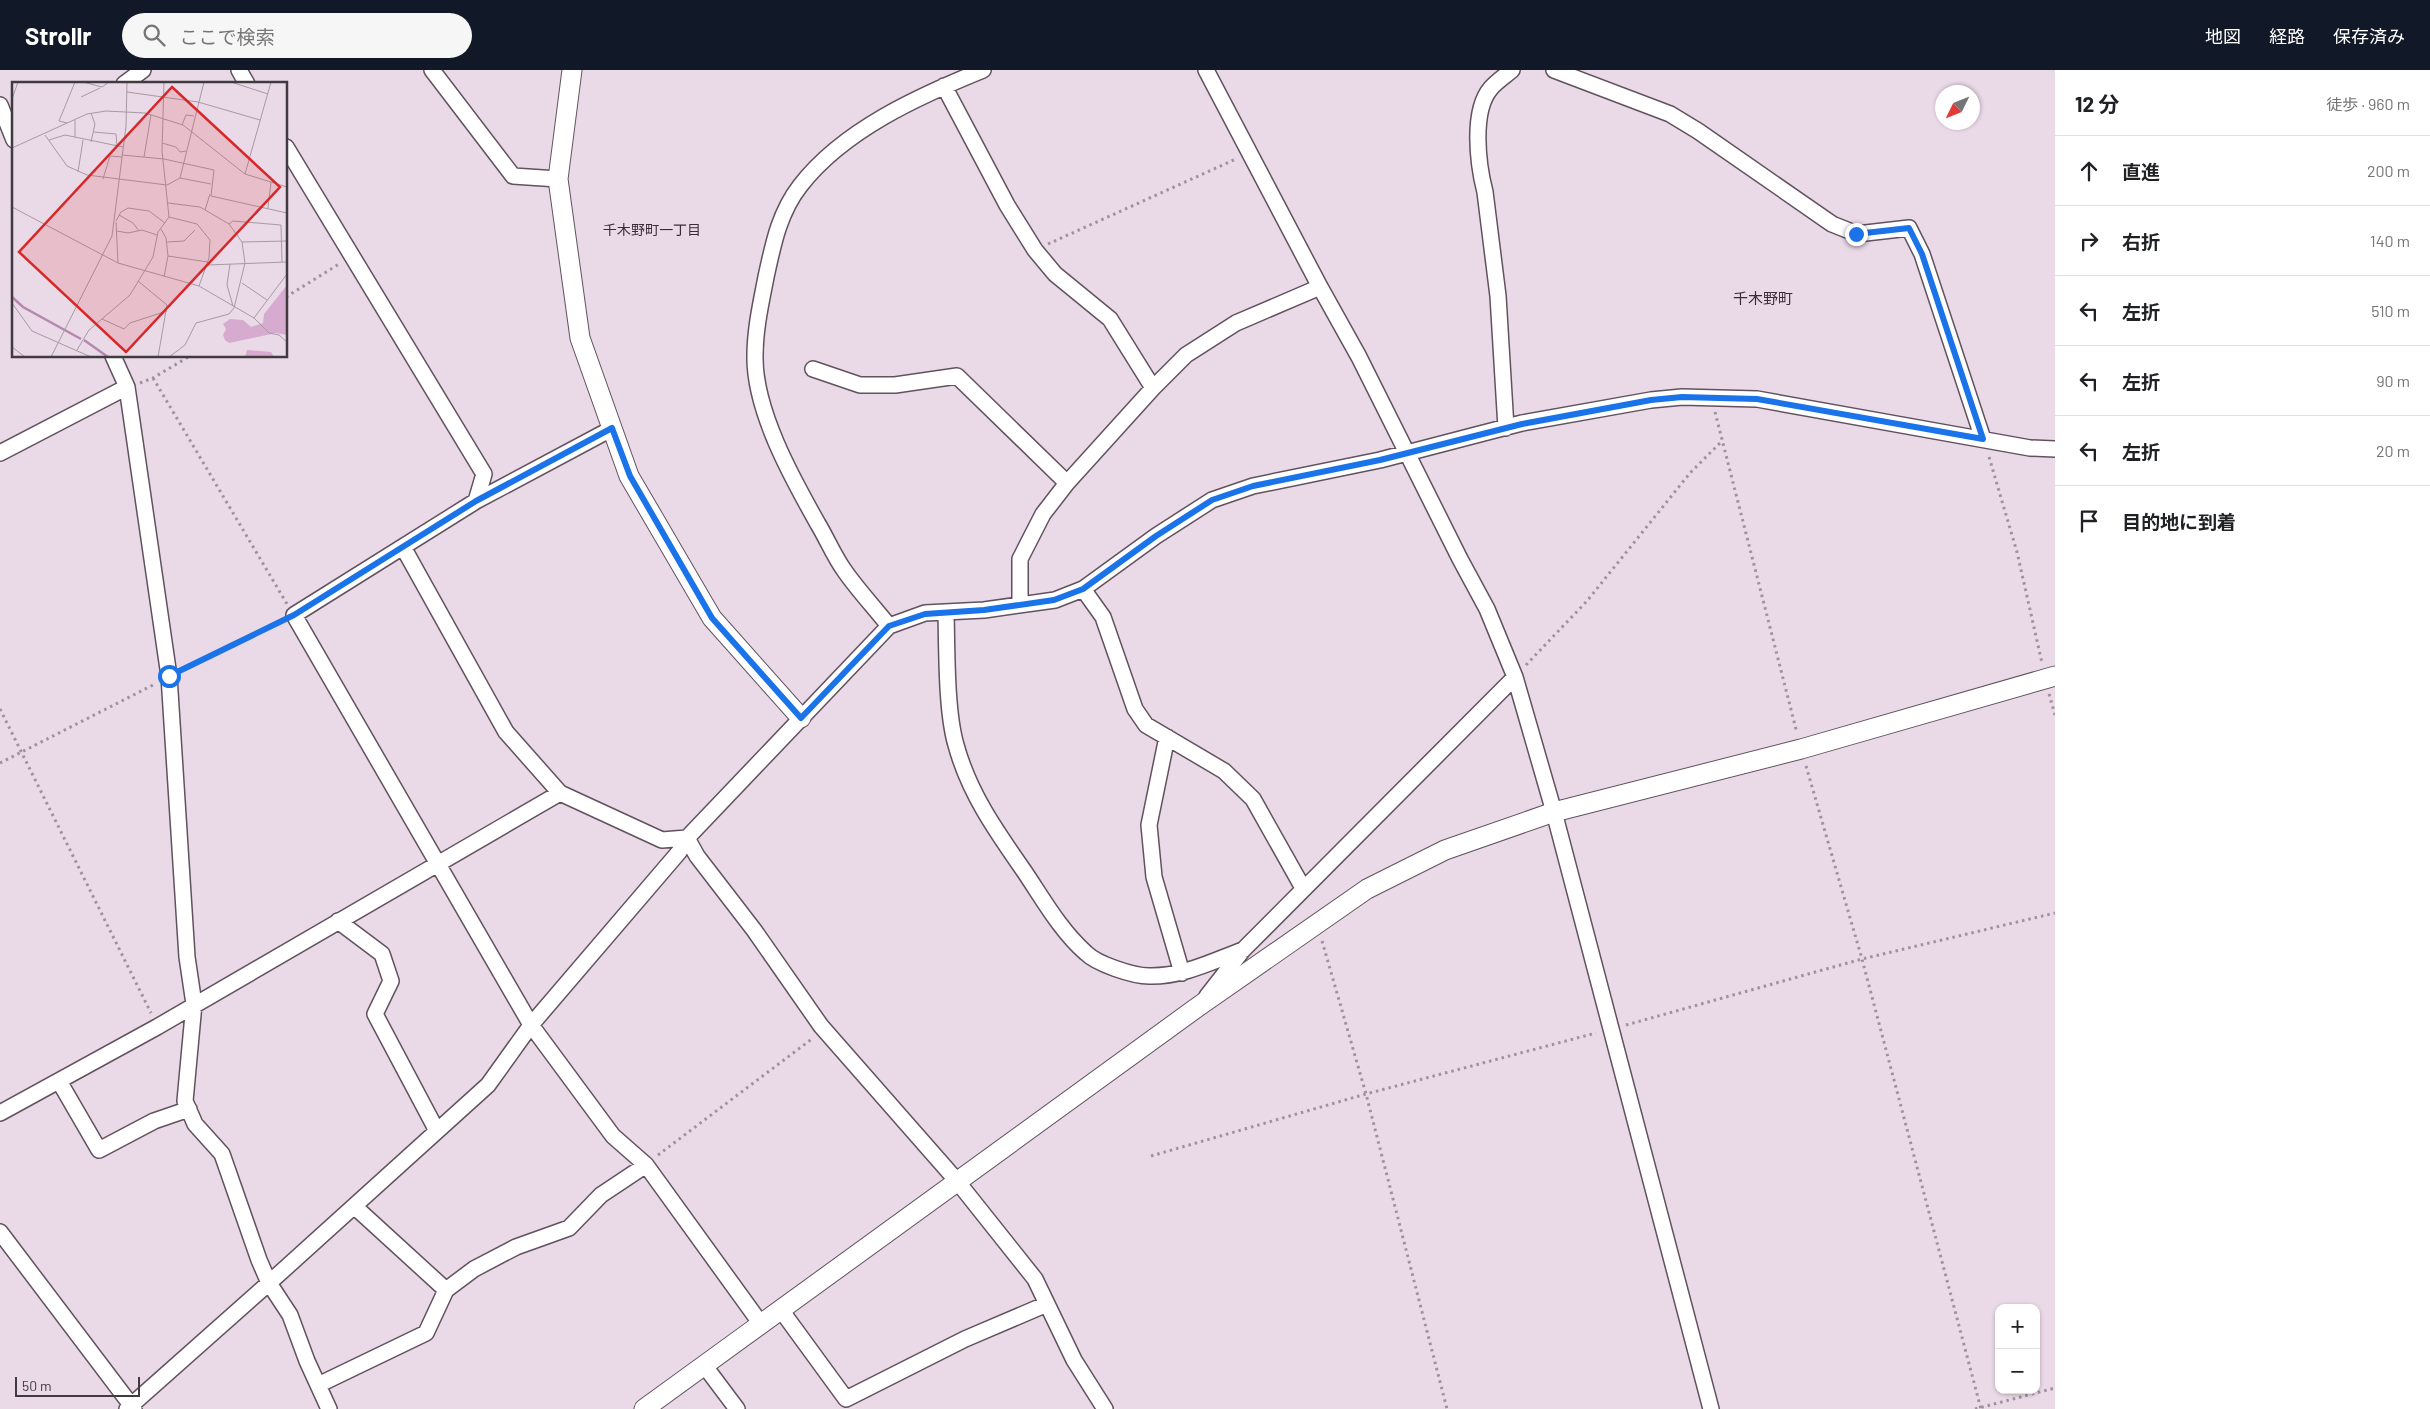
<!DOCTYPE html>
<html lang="ja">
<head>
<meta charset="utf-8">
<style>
  body { margin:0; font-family:Barlow,"Noto Sans JP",sans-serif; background:#f6f6f6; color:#202124 }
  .controls { position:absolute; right:15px; bottom:15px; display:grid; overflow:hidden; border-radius:10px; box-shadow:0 1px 4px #0004 }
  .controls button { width:45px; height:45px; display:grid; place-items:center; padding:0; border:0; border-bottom:1px solid #e0e0e0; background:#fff; color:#202124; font:25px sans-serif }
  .compass { position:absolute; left:1935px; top:15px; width:45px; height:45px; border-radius:50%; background:#fff; box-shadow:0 1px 4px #0004; rotate:227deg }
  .scale { position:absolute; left:15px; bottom:12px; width:125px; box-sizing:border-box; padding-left:5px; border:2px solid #413b40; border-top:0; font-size:14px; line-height:18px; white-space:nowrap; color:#413b40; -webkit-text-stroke:4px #ead9e7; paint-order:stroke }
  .stop { position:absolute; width:15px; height:15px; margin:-11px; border:4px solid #1a73e8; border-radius:50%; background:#fff }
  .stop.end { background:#1a73e8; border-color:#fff; box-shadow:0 1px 5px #0008 }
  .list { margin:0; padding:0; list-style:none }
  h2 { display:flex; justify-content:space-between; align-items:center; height:65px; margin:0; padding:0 20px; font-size:21px }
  h2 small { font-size:16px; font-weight:400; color:#757577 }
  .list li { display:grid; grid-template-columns:32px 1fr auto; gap:15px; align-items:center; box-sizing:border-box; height:70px; padding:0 20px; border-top:1px solid #e0e0e0 }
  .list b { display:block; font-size:19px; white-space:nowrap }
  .list em { font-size:16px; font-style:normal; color:#757577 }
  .icon { flex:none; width:28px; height:28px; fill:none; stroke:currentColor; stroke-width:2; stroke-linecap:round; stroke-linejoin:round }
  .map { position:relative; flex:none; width:2055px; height:1339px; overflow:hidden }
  header { display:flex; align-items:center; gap:30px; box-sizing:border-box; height:70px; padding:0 25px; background:#111827; color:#fff }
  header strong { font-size:24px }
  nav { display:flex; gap:28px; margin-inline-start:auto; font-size:18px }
  .search { width:350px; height:45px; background:#f6f6f6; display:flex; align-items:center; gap:12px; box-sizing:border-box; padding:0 18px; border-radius:28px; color:#757577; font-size:19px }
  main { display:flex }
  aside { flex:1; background:#fff }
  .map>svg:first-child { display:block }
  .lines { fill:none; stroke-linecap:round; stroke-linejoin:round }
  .minor-casing { stroke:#61525e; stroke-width:18 }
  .tertiary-casing { stroke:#61525e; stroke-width:21 }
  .path { stroke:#9e929c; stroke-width:3; stroke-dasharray:2.5 4; stroke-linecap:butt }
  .minor { stroke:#fff; stroke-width:15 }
  .tertiary { stroke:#fff; stroke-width:19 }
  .route { stroke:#1a73e8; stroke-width:6 }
  .labels { text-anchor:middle; stroke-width:5; stroke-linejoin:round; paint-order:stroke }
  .neighbourhood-label { font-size:14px; fill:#392c37; stroke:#ead9e7 }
  .quarter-label { font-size:15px; fill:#392c37; stroke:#ead9e7 }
  .inset-river { fill:none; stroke:#b688af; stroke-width:2.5 }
  .inset-road { fill:none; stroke:#a69aa4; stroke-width:1 }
  .view { fill:#d62828; fill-opacity:0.15; stroke:#d62828; stroke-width:2.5 }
  .inset-edge { fill:none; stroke:#413b40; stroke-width:2.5 }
</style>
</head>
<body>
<header>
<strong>Strollr</strong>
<div class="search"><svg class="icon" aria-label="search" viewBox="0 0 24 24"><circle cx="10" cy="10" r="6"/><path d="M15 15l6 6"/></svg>ここで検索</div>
<nav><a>地図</a><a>経路</a><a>保存済み</a></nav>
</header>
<main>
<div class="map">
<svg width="2055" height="1339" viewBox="0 0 2055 1339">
  <rect width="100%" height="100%" fill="#ead9e7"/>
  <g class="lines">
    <g class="minor-casing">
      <path id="minor" d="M 239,0 L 247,14
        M 432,0 L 513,106 L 558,109
        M 1206,0 L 1320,217 L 1359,287 L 1460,489 L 1487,539 L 1515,607 L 1554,742 L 1711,1339
        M 1554,0 L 1670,44 L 1698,61 L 1832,154 L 1857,164 L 1909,158 L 1922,184 L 1983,369
        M 124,14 L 143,0
        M 944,16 L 1007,135 L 1035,180 L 1055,204 L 1110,249 L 1153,318
        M 0,35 L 14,70
        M 286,77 L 484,404 L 476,431 L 294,545 L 531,955 L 613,1066 L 646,1095 L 761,1254
        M 113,286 L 127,317 L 169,606 L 187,887 L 194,934 L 185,1031 L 195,1054 L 222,1084 L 259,1190 L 269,1213 L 290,1245 L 307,1291 L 329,1339
        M 813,299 L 860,315 L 895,315 L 957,306 L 1067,413
        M 1506,358 L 1498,226 L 1485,122 C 1478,95 1471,41 1491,18 C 1497,11 1505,6 1512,0
        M 0,383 L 127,317
        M 476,431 L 613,358
        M 403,477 L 506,662 L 560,723 L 662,770 L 687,768
        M 1083,519 L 1103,547 L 1135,639 L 1146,655 L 1224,701 L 1253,729 L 1303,818
        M 1020,535 L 1020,489 L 1043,444 L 1067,413 L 1153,318 L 1186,285 L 1236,253 L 1320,217
        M 946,543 C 947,580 946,641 956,675 C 969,723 996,761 1024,801 C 1043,829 1060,860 1086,883 C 1097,894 1133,906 1149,906 C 1182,907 1213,891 1243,880
        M 889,556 C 874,537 857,519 844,500 C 834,486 827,469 818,454 C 792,408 754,340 755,286 C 755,259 761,233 766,207 C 773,175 779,143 800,116 C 843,60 919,26 983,0
        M 1167,667 L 1149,755 L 1154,807 L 1182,903
        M 687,768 L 697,786 L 754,860 L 821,956 L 957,1111 L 1035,1209 L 1074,1290 L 1105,1339
        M 338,851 L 382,884 L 391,911 L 375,944 L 437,1061
        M 1207,926 L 1243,880 L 1515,607
        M 59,1011 L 99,1080 L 154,1051 L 189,1039
        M 0,1043 L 157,957 L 560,723
        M 354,1136 L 446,1220
        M 0,1162 L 134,1339
        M 781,1240 L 846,1329 L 965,1269 L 1047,1234
        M 704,1295 L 737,1339
        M 318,1315 L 426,1263 L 446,1220 L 474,1199 L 516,1177 L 569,1158 L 601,1125 L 646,1095
        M 127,1339 L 269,1213 L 488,1015 L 531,955 L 679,782 L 687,768 L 889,556 L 925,543 L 984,540 L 1055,530 L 1083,519 L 1156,466 L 1212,430 L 1253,416 L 1380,390 L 1522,353 L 1651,330 L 1682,327 L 1757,329 L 2030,378 L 2055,379"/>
    </g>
    <g class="tertiary-casing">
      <path id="tertiary" d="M 572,0 L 558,109 L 580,268 L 629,406 L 712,548 L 801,648
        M 644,1339 L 1199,936 L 1367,819 L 1445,780 L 1554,742 L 1801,679 L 2055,606"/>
    </g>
    <path class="path" d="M 1048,174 L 1236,89
      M 286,227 L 339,194
      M 153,308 L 287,534
      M 140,313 L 153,308 L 190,286
      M 1715,342 L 1797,663
      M 1989,387 L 2017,482 L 2042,593
      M 1526,595 L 1587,531 L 1690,403 L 1721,372
      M 182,600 L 282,551
      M 2049,624 L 2055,645
      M 0,639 L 151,943
      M 0,693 L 155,614
      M 1806,696 L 1862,889 L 1981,1339
      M 1322,871 L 1366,1024 L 1447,1339
      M 1626,955 L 1862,889 L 2055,843
      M 658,1085 L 813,968
      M 1151,1086 L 1366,1024 L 1596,963
      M 1975,1339 L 2055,1318"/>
    <use href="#minor" class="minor"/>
    <use href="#tertiary" class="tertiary"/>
  </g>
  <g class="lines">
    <path class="route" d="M 169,606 L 294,545 L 476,431 L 612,358 L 630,406 L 712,548 L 801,648 L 889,556 L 925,544 L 984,540 L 1054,530 L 1083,519 L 1156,466 L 1212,430 L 1253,416 L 1380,390 L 1522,354 L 1651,330 L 1682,327 L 1757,329 L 1983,369 L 1922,184 L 1909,158 L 1856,164"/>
  </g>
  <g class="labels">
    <g class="neighbourhood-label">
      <text x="652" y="165">千木野町一丁目</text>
    </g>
    <g class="quarter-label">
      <text x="1763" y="234">千木野町</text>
    </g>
  </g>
  <g transform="translate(12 12)">
    <rect width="275" height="275" fill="#ead9e7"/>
    <path d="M 275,203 L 275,253 L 264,251 L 217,261 L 213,258 L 211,253 L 214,247 L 211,242 L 218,237 L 231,238 L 239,245 L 251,241 L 252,232 ZM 235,268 L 259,270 L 262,275 L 233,275 Z" fill="#d7abd0"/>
    <path class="inset-river" d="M 0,215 L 11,225 L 69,257M 72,258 L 96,275"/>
    <path class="inset-road" d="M 71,0 L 90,5 L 97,0M 219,0 L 256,12M 115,10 L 186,20 L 248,38M 69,15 L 88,6M 0,17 L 6,0M 55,41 L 47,39 L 63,0M 170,43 L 174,33 L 182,34M 82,50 L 104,52 L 105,64M 33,53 L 55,84 L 75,93 L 155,103 L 168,96 L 199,102M 63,55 L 63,38M 37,58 L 53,53 L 111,65M 79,60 L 83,42 L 79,31M 150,61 L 164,65 L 168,70 L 174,69M 0,66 L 75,32 L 94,29 L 133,31 L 171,43 L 233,92 L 275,105M 110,73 L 152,77 L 202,88 L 199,114 L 275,131M 132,75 L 139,33M 66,90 L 71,58M 233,92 L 259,0M 168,96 L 192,0M 91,97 L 98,74 L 110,75M 156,121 L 188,125 L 217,142 L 230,160 L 233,181 L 222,226 L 217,232 L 184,241 L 173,263 L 157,275M 0,125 L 106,181 L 187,204 L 242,236 L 257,251 L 267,253 L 275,260M 256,126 L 259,100M 193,128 L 198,112M 107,133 L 121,141 L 127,149M 157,135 L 185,142 L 198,158 L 197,176 L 187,204M 104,139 L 109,130 L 116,126 L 137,129 L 153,141M 104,140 L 106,181M 217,142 L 221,139 L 269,143 L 270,180M 149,147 L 154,156 L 156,174 L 152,195M 105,149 L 116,151 L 130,148 L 145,153M 155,160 L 172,159 L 183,148M 230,160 L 275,159M 156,174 L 196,180M 218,182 L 215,203 L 221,224M 195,183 L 275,180M 126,199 L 155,223 L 146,275M 230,201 L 255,218M 0,221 L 20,249 L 79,275M 242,236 L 275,192M 90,237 L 112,247 L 118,241 L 155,229M 0,265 L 13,275M 65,268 L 77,248 L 118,213 L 141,175 L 146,150 L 157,135 L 150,69 L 152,0M 39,275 L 100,154 L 114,44 L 115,0"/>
    <path class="view" d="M 160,5 L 268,105 L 114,270 L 7,170 Z"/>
    <rect width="275" height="275" class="inset-edge"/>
  </g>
</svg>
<div class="controls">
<button>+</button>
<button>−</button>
</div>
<svg class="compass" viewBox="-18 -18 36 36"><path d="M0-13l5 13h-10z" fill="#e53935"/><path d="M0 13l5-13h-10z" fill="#757577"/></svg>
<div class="scale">50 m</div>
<div class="stop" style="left:169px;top:606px"></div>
<div class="stop end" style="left:1856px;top:164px"></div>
</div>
<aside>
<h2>12 分<small>徒歩 · 960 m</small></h2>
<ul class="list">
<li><svg class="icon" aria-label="ahead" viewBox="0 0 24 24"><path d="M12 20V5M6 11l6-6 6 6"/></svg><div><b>直進</b></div><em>200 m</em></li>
<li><svg class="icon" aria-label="right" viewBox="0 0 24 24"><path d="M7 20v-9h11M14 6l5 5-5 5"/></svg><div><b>右折</b></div><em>140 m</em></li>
<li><svg class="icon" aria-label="left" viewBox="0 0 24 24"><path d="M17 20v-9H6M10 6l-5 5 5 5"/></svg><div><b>左折</b></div><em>510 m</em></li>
<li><svg class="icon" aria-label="left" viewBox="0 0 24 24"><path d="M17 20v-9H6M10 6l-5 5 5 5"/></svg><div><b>左折</b></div><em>90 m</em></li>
<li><svg class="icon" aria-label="left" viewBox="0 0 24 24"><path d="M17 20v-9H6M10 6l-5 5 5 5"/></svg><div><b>左折</b></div><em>20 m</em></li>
<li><svg class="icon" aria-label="arrive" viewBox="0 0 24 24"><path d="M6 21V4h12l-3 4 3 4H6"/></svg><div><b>目的地に到着</b></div></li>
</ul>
</aside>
</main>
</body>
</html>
